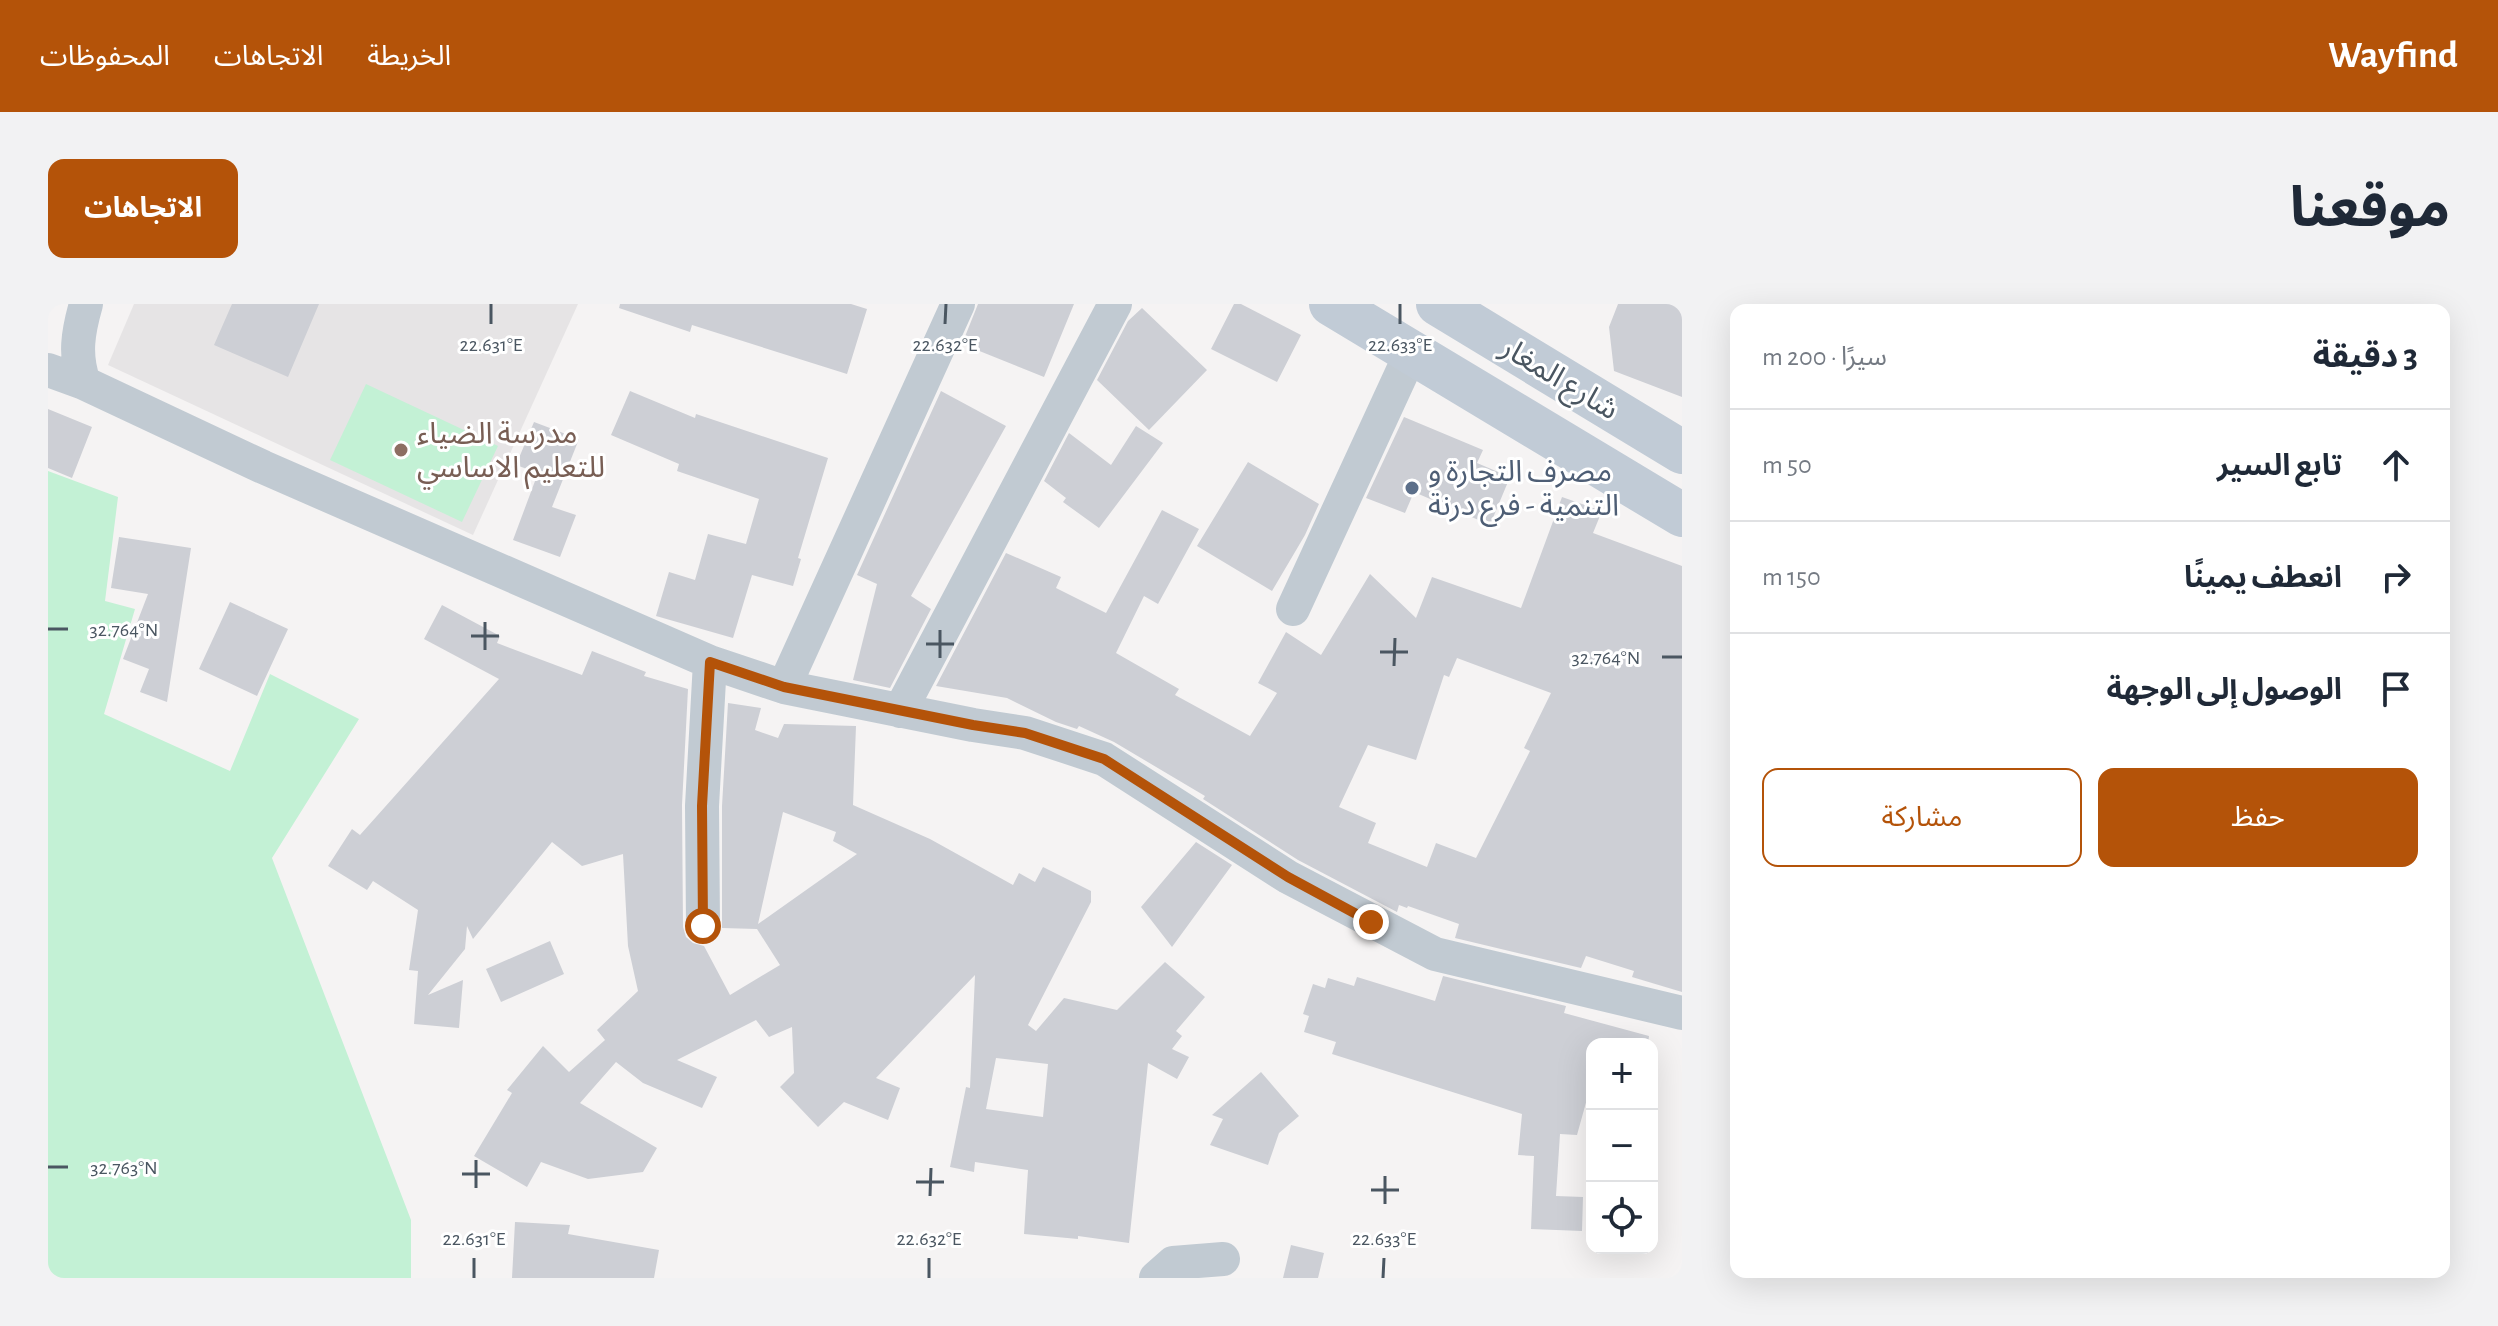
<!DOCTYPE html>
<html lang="ar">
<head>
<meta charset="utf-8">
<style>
  body { margin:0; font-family:"Alegreya Sans","Noto Sans Arabic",sans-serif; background:#f2f2f3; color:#1f2937; direction:rtl }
  .controls { position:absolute; right:24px; bottom:24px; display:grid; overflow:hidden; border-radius:16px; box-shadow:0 8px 32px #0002 }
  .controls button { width:72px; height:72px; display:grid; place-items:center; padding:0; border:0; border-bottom:2px solid #e0e1e3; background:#fff; color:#1f2937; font:40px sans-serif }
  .stop { position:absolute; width:24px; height:24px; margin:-18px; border:6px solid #b45309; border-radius:50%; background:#fff }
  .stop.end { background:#b45309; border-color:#fff; box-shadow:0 2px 8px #0008 }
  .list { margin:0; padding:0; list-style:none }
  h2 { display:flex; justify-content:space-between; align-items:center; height:104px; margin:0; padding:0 32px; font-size:34px }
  h2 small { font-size:26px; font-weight:400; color:#747a83 }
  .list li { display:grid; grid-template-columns:52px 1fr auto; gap:24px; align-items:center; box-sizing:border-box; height:112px; padding:0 32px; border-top:2px solid #e0e1e3 }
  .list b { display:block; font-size:30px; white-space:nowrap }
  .list em { font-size:26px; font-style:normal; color:#747a83 }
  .actions { display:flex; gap:16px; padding:24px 32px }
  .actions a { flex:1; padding:18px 0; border:2px solid #b45309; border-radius:16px; text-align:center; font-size:28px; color:#b45309 }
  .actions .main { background:#b45309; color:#fff }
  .icon { flex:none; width:44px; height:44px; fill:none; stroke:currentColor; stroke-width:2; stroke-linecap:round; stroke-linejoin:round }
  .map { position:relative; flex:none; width:1634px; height:974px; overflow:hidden; direction:ltr; border-radius:16px }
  header { display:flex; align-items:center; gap:48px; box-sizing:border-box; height:112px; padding:0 40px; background:#b45309; color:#fff }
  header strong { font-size:38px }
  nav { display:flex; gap:44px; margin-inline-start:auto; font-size:28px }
  .intro { display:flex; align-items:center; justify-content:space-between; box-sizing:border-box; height:192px; padding:0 48px }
  h1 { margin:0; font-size:56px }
  .button { padding:20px 36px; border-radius:16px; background:#b45309; color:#fff; font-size:28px; font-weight:700 }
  main { display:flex; gap:48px; padding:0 48px }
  aside { flex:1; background:#fff; border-radius:16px; box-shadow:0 8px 32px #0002 }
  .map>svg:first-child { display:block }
  .education { fill:#e6e4e5 }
  .green { fill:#c3f1d5 }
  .building { fill:#cdcfd5; fill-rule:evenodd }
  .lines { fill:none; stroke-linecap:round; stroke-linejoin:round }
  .minor { stroke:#c1cad2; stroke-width:34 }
  .secondary { stroke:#c1cbd6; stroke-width:44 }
  .route { stroke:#b45309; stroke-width:10 }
  .ticks { fill:none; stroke:#4a5661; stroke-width:3 }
  .education-dot { fill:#8d6e63; stroke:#fff; stroke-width:3 }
  .service-dot { fill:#5c6f8a; stroke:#fff; stroke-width:3 }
  .labels { text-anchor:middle; stroke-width:6; stroke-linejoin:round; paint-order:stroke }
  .street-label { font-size:30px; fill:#4a5661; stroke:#fff }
  .education-label { font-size:30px; fill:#785e54; stroke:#fff; text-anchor:start }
  .service-label { font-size:30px; fill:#4e5e75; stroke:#fff; text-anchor:start }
  .ticks-label { font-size:20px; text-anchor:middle; fill:#4a5661; stroke:#fff; stroke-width:6; stroke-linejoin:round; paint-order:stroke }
</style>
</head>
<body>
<header>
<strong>Wayfind</strong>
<nav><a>الخريطة</a><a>الاتجاهات</a><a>المحفوظات</a></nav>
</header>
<div class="intro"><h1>موقعنا</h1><a class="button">الاتجاهات</a></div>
<main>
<aside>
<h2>3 دقيقة<small>سيرًا · 200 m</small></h2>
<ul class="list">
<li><svg class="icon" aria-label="ahead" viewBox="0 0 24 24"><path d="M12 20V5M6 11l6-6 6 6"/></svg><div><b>تابع السير</b></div><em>50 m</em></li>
<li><svg class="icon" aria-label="right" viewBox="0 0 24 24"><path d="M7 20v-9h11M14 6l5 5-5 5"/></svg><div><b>انعطف يمينًا</b></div><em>150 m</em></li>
<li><svg class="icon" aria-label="arrive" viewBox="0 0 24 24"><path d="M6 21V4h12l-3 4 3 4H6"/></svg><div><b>الوصول إلى الوجهة</b></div></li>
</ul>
<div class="actions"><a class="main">حفظ</a><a>مشاركة</a></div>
</aside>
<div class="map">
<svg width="1634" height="974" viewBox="0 0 1634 974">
  <rect width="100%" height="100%" fill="#f5f3f3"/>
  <path class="education" d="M 86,0 L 530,0 L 425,231 L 60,61 Z"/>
  <path class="green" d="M 318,80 L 450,142 L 414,218 L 282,156 Z
    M 0,167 L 70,193 L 57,297 L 87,305 L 56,410 L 182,467 L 222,370 L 311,415 L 224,554 L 363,916 L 363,974 L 0,974 Z"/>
  <path class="building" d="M 184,0 L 271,0 L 240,73 L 166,41 Z
    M 572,0 L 803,0 L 819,5 L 799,70 L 644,21 L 642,28 L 571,4 Z
    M 930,0 L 1026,0 L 996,73 L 914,40 Z
    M 1186,0 L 1193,0 L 1253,31 L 1229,78 L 1163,45 Z
    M 1570,0 L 1634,0 L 1634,93 L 1566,67 L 1561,23 Z
    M 1094,4 L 1159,66 L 1101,126 L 1049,76 L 1080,17 Z
    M 582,87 L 647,114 L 648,110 L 780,154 L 750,254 L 753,255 L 745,282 L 704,271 L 685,334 L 608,312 L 621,268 L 647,276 L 660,230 L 698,240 L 711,195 L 629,167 L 631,160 L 563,131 Z
    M 893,87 L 958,122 L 863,292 L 883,305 L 842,384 L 805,376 L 829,280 L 809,271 Z
    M 0,105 L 44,123 L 24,174 L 0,164 Z
    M 1356,113 L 1435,146 L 1429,159 L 1462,173 L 1442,221 L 1366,188 L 1357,209 L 1318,194 Z
    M 486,118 L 531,135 L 504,203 L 528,211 L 512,253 L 465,236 L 490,169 L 468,161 Z
    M 1088,122 L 1115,139 L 1051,224 L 1015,198 L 1018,194 L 996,177 L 1021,129 L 1063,161 Z
    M 1200,158 L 1271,200 L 1257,231 L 1224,287 L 1149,242 Z
    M 1514,193 L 1554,207 L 1545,229 L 1634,262 L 1634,688 L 1584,673 L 1586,667 L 1538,652 L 1533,664 L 1407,634 L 1411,620 L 1360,602 L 1359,604 L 1351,601 L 1349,608 L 1250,556 L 1155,495 L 1157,492 L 1066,438 L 1031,422 L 1029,425 L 1008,418 L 959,394 L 888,382 L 958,249 L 1013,273 L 1008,284 L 1058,309 L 1114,206 L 1151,225 L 1110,300 L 1096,292 L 1068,349 L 1131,385 L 1127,391 L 1202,432 L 1229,389 L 1210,379 L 1238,328 L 1273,351 L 1322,270 L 1368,314 L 1384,273 L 1473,304 ZM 1409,354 L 1503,389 L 1476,444 L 1482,447 L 1428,554 L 1388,539 L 1379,563 L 1320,539 L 1328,519 L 1291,503 L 1320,441 L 1368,456 L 1396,371 L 1401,373 Z
    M 71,233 L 143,244 L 119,398 L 92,388 L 101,365 L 75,355 L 100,290 L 63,284 Z
    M 182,298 L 240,325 L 209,392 L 151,365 Z
    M 394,301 L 452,332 L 449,339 L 534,371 L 544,347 L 598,368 L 596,372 L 640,385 L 634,501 L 635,623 L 638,633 L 645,639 L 656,642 L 682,691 L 732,661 L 709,625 L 674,624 L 674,502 L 680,399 L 713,404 L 707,426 L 730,434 L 736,420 L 808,422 L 805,501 L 882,535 L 965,581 L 971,569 L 987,578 L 995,563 L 1043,587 L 1043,598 L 980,721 L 988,727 L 1016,694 L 1069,706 L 1117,658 L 1157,693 L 1128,727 L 1134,732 L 1124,745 L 1141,753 L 1129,775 L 1100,759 L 1081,939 L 1030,932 L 1030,935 L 976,930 L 980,866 L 927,858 L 926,868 L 902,863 L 918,783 L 922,784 L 927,671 L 828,774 L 852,784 L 840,816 L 796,798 L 770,823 L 732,783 L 746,769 L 744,723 L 721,733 L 708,716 L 629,756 L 669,773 L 654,804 L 595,779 L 568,758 L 532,799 L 609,844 L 595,868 L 540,875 L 493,858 L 479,883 L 426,852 L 464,789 L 459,786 L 495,742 L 521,768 L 557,736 L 549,726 L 590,687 L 580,642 L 575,550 L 534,562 L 504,538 L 425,635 L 419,622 L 417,645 L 380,691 L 415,676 L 411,724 L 366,720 L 370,667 L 361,666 L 370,606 L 325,577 L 319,586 L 280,562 L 304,525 L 312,531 L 451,375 L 376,335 ZM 735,508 L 788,528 L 785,537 L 809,550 L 710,620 ZM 948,754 L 1000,760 L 995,813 L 938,805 Z
    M 1148,538 L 1184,561 L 1124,643 L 1093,603 Z
    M 502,637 L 516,670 L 453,698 L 438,665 Z
    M 1395,672 L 1518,702 L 1516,709 L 1601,732 L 1600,740 L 1544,740 L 1544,777 L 1529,831 L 1512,830 L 1508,892 L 1535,893 L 1534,927 L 1483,925 L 1486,852 L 1470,851 L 1474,810 L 1284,750 L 1288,738 L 1256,728 L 1261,712 L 1255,710 L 1265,680 L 1277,684 L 1280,674 L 1306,682 L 1309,673 L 1387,697 Z
    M 1213,768 L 1251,812 L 1231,829 L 1220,861 L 1162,841 L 1175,815 L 1164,811 Z
    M 467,918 L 522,921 L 520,930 L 611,946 L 606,974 L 464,974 Z
    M 1243,941 L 1276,949 L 1270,974 L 1235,974 Z"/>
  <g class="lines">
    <path class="minor" d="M 0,66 L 36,79 L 215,163 L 662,358 L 736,383 L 925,421 L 977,429 L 1056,455 L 1240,573 L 1387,650 L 1634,709
      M 36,79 C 26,51 30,28 38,0
      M 1245,305 L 1363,49
      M 736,383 L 910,0
      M 852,407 L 1067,0
      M 655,622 L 654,502 L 662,358
      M 1108,974 L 1125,959 L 1175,955"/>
    <path class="secondary" d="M 1283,0 L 1634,211
      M 1390,0 L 1634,148"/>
  </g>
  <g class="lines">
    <path class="route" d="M 655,622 L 654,502 L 662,358 L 736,383 L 925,421 L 977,429 L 1056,455 L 1240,573 L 1323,618"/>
  </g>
  <path class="ticks" d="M 443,20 L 443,0M 897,20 L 898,0M 1352,20 L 1352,0M 0,325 L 20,325M 423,332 L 451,332M 878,340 L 906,340M 437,346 L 437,318M 1332,348 L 1360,348M 1614,353 L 1634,353M 892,354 L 892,326M 1346,362 L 1347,334M 0,863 L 20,863M 414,870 L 442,870M 868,878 L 896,878M 428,884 L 428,856M 1323,886 L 1351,886M 882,892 L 883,864M 1337,900 L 1337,872M 426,974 L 426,954M 881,974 L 881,954M 1335,974 L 1336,954"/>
  <circle class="education-dot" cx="353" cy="146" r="8"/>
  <circle class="service-dot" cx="1364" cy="184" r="8"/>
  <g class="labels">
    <g class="street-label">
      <text transform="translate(1512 74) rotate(31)" y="10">شارع المغار</text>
    </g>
    <g class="education-label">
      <text x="369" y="139">مدرسة الضياء<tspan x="369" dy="34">للتعليم الاساسي</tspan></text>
    </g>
    <g class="service-label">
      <text x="1380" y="177">مصرف التجارة و<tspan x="1380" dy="34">التنمية - فرع درنة</tspan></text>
    </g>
  </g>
  <g class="ticks-label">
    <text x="443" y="47">22.631°E</text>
    <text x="897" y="47">22.632°E</text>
    <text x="1352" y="47">22.633°E</text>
    <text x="76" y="332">32.764°N</text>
    <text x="1558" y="360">32.764°N</text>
    <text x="76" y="870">32.763°N</text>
    <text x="426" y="941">22.631°E</text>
    <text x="881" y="941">22.632°E</text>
    <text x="1336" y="941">22.633°E</text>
  </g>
</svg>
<div class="controls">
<button>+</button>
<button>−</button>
<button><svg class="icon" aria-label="locate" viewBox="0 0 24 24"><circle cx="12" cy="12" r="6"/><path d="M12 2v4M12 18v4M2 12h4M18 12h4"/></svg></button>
</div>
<div class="stop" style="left:655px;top:622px"></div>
<div class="stop end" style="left:1323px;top:618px"></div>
</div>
</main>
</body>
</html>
